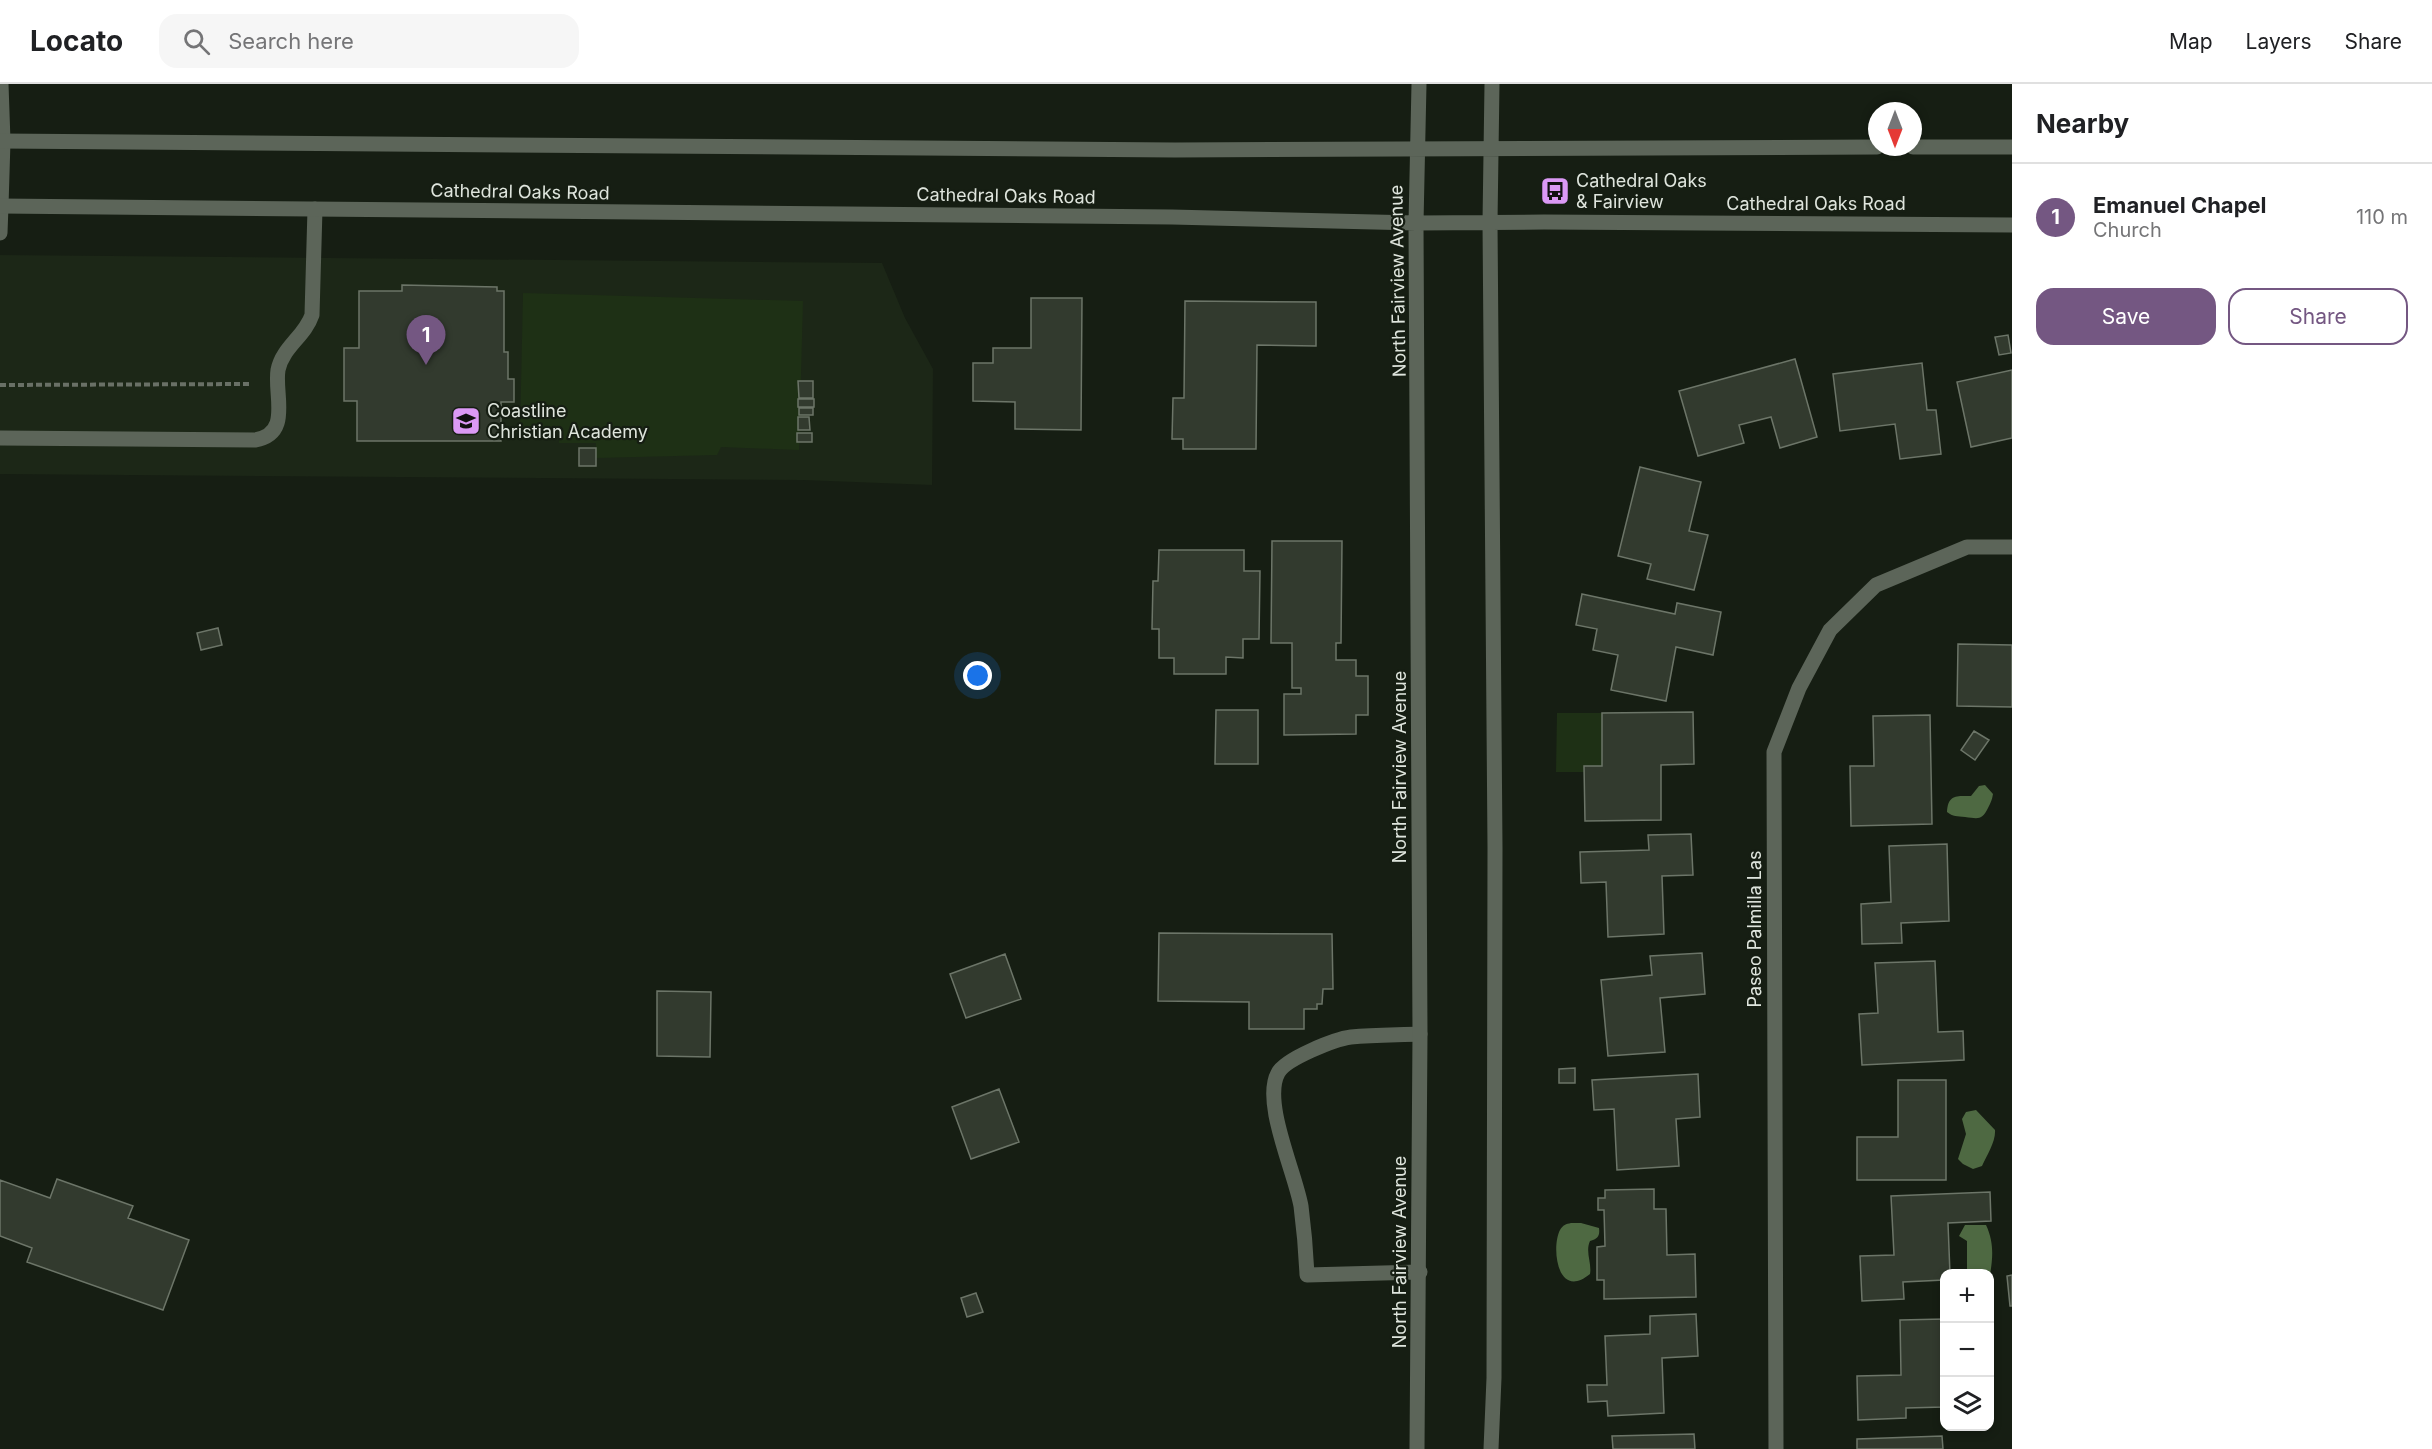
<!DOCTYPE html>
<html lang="en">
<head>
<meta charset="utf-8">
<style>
  body { margin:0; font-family:Inter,sans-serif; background:#f6f6f6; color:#202124 }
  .controls { position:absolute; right:18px; bottom:18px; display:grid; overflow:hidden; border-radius:12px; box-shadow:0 3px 9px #0003 }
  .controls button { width:54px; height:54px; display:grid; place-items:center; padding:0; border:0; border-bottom:2px solid #e0e0e0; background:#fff; color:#202124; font:30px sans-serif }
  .compass { position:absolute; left:1868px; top:18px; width:54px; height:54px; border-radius:50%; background:#fff; box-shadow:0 3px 9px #0003; rotate:180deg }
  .you { position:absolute; left:978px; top:592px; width:21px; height:21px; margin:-15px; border:4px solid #fff; border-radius:50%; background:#1a73e8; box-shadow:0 0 0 9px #1a73e833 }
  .badge { display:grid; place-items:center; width:39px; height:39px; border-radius:50%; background:#745782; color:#fff; font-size:20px; font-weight:700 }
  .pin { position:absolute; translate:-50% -50px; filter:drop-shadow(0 2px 3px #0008) }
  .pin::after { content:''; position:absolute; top:32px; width:21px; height:18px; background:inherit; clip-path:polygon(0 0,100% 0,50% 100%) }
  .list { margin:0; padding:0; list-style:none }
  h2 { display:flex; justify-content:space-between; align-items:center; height:78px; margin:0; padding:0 24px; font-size:26px }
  h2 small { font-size:20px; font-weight:400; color:#757577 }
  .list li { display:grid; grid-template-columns:39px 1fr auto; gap:18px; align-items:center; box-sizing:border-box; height:108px; padding:0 24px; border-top:2px solid #e0e0e0 }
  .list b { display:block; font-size:22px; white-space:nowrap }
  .list p { margin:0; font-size:20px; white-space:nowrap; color:#757577 }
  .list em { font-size:20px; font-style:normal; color:#757577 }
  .actions { display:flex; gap:12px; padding:18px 24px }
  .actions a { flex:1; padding:14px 0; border:2px solid #745782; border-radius:18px; text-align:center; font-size:21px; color:#745782 }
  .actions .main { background:#745782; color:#fff }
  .icon { flex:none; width:33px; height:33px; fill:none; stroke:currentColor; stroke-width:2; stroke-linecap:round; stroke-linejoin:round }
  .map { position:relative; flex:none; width:2012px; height:1365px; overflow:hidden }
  header { display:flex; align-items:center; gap:36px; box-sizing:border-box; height:84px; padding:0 30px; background:#fff; border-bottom:2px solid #e0e0e0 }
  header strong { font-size:28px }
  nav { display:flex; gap:33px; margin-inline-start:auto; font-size:21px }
  .search { width:420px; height:54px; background:#f6f6f6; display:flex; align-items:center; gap:15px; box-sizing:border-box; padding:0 21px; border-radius:18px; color:#757577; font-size:22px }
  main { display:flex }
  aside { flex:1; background:#fff }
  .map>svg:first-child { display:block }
  .built { fill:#1c2717 }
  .green { fill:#1e3015 }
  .water { fill:#4e6942 }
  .building { fill:#323a2e; stroke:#6c7568; stroke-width:1.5 }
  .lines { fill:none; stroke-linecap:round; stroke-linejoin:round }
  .path { stroke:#697066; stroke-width:4; stroke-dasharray:6 3; stroke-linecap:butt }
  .lane { stroke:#5c6559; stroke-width:15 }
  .street { stroke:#5c6559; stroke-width:15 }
  .secondary { stroke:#5c6559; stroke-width:15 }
  .labels { text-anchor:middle; stroke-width:4.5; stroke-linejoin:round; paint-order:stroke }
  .poi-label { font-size:18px; fill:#dfe5dd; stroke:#161e13; text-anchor:start }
  .street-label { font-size:18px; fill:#dfe5dd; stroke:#161e13 }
</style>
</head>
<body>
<header>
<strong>Locato</strong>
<div class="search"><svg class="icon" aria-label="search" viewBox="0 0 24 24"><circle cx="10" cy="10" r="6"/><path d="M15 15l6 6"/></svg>Search here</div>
<nav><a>Map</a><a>Layers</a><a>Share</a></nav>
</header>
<main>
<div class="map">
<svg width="2012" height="1365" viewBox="0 0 2012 1365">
  <rect width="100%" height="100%" fill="#161e13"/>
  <path class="built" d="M 0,171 L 882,179 L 905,234 L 933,285 L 932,401 L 803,396 L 0,390 Z"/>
  <path class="green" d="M 523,209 L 803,217 L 799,366 L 721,363 L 717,371 L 596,374 L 596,359 L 559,359 L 559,349 L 520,349 Z
    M 1557,629 L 1602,629 L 1602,682 L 1584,682 L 1584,688 L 1556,688 Z"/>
  <path class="water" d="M 1985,701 L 1993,710 C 1992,716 1991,718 1988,724 C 1982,736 1979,735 1965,733 C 1957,732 1953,733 1947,728 C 1948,710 1957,712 1971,712 L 1979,702 Z
    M 1976,1026 L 1995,1046 C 1996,1057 1987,1071 1982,1082 L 1973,1085 L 1963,1080 L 1958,1075 L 1966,1050 L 1962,1035 L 1966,1028 Z
    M 1571,1139 L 1581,1139 L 1599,1144 C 1600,1152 1598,1155 1590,1157 C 1585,1168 1592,1179 1590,1190 C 1557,1217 1551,1163 1560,1146 C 1563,1141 1566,1140 1571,1139 Z
    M 1965,1141 L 1986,1141 C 1994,1158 1993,1173 1990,1191 L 1967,1189 L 1967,1157 L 1959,1152 Z"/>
  <path class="building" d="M 402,201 L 497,203 L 497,207 L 504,207 L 504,268 L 508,268 L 508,295 L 514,295 L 514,318 L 501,318 L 501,357 L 357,357 L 357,317 L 344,317 L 344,264 L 359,264 L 359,207 L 402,207 Z
    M 1031,214 L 1082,214 L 1081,346 L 1015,345 L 1015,318 L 973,317 L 973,279 L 993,279 L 993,264 L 1031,264 Z
    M 1185,217 L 1316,218 L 1316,262 L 1257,261 L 1256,365 L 1183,365 L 1183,355 L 1172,355 L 1173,314 L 1184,314 Z
    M 2008,251 L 2011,269 L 1999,271 L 1995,253 Z
    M 1795,275 L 1817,353 L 1780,364 L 1771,333 L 1739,341 L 1744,359 L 1698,372 L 1679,307 Z
    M 1922,279 L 1927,326 L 1936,326 L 1941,370 L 1900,375 L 1895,340 L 1840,347 L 1833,290 Z
    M 2012,286 L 2012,354 L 1971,363 L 1957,298 Z
    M 798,297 L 813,297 L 813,314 L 799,314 Z
    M 798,315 L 814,315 L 814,323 L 798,323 Z
    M 799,324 L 813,324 L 813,331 L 799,331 Z
    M 798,333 L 809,333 L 810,346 L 798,346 Z
    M 797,349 L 812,349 L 812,358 L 797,358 Z
    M 579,364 L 596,364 L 596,382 L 579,382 Z
    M 1640,383 L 1701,398 L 1689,447 L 1708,451 L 1694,506 L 1647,495 L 1651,480 L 1618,472 Z
    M 1272,457 L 1342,457 L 1341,559 L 1336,559 L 1336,576 L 1356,576 L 1356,592 L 1368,592 L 1368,631 L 1356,631 L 1356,650 L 1284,651 L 1284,610 L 1301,610 L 1301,604 L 1292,604 L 1292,559 L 1271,559 Z
    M 1159,466 L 1244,466 L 1244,487 L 1260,487 L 1259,555 L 1243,555 L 1243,574 L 1226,573 L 1226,590 L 1174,590 L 1174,574 L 1159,574 L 1159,545 L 1152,545 L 1153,497 L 1158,497 Z
    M 1582,510 L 1675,530 L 1677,519 L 1721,528 L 1713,571 L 1676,563 L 1666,617 L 1611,606 L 1618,571 L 1593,566 L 1597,545 L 1576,541 Z
    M 218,544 L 222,561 L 201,566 L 197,549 Z
    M 1958,560 L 2012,561 L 2012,623 L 1957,622 Z
    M 1216,626 L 1258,626 L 1258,680 L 1215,680 Z
    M 1693,628 L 1694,680 L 1661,681 L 1661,736 L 1585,737 L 1584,682 L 1602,682 L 1602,629 Z
    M 1930,631 L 1932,740 L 1851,742 L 1850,682 L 1874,682 L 1873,632 Z
    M 1974,647 L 1989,656 L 1975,676 L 1961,666 Z
    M 1691,750 L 1693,791 L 1662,792 L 1664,850 L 1608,853 L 1606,798 L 1581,799 L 1580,768 L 1649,766 L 1648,751 Z
    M 1947,760 L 1949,837 L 1901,839 L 1902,859 L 1862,860 L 1861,820 L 1891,818 L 1889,762 Z
    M 1159,849 L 1332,850 L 1333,905 L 1323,905 L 1322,920 L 1317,920 L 1317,925 L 1304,925 L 1304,945 L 1249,945 L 1249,918 L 1158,917 Z
    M 1702,869 L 1705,910 L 1660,914 L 1665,968 L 1608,972 L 1601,896 L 1652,891 L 1650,872 Z
    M 1005,870 L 1021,915 L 966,934 L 950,890 Z
    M 1935,877 L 1938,948 L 1963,947 L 1964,976 L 1862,981 L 1859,930 L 1878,929 L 1875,879 Z
    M 657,907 L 711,908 L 710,973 L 657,972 Z
    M 1575,984 L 1575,999 L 1559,999 L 1559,985 Z
    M 1698,990 L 1700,1033 L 1676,1035 L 1679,1082 L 1617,1086 L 1614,1025 L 1594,1026 L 1592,996 Z
    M 1898,996 L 1946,996 L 1946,1096 L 1857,1096 L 1857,1053 L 1898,1053 Z
    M 999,1005 L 1019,1058 L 971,1075 L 952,1023 Z
    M 57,1095 L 133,1122 L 128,1134 L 189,1156 L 163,1226 L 27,1178 L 32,1164 L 0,1152 L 0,1096 L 50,1114 Z
    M 1654,1105 L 1654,1125 L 1666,1125 L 1667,1171 L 1695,1170 L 1696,1213 L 1604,1215 L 1604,1196 L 1597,1196 L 1597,1163 L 1605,1162 L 1604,1126 L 1598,1126 L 1598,1114 L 1605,1114 L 1605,1106 Z
    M 1990,1108 L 1991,1137 L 1948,1139 L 1950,1190 L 1944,1190 L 1944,1196 L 1903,1198 L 1904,1215 L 1862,1217 L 1860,1172 L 1894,1171 L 1891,1112 Z
    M 2012,1191 L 2012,1222 L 2010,1222 L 2007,1192 Z
    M 976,1209 L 983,1228 L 967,1233 L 961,1214 Z
    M 1696,1230 L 1698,1272 L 1662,1274 L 1664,1329 L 1608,1332 L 1607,1317 L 1588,1318 L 1587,1301 L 1607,1301 L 1605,1252 L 1650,1250 L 1650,1232 Z
    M 1944,1235 L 1944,1323 L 1906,1324 L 1906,1334 L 1858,1336 L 1857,1292 L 1901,1291 L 1900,1236 Z
    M 1694,1350 L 1695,1365 L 1613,1365 L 1612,1352 Z
    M 1942,1352 L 1943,1365 L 1857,1365 L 1857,1355 Z"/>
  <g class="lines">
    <path class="path" d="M 0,301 L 251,300"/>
    <path class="lane" d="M 0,149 L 1,122
      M 0,354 L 255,356 C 292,350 274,311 278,286 C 282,264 305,252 312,231 L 315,125
      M 1420,950 C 1397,951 1374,951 1351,953 C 1335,955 1285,975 1278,989 C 1262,1018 1295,1088 1301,1122 C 1304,1145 1306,1168 1307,1191 L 1420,1188"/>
    <path class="street" d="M 1,122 L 3,57 L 1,0
      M 1776,1365 L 1774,668 L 1799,604 L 1830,546 L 1876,501 L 1967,463 L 2012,463"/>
    <path class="secondary" d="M 0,57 L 1175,66 L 1877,63
      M 1913,63 L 2012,63
      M 0,122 L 1172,133 L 1416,139 L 1544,138 L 2012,141
      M 1417,1365 L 1420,950 L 1416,139 L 1419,0
      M 1491,1365 L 1494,1294 L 1495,764 L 1490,138 L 1492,0"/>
  </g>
  <defs>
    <g id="bus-square" transform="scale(1.5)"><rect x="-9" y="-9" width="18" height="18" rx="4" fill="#db99f5" stroke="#161e13"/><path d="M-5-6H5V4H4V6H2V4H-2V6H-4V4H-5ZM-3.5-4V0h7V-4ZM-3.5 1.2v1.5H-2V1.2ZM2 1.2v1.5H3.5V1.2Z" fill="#111"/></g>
    <g id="school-square" transform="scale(1.5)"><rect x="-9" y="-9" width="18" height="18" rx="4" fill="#db99f5" stroke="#161e13"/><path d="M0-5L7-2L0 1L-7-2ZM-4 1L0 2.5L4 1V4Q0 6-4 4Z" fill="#111"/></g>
  </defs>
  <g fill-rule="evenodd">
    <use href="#bus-square" x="1555" y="107"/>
    <use href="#school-square" x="466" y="337"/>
  </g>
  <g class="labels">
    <g class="poi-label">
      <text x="1576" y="103">Cathedral Oaks<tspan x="1576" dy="21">&amp; Fairview</tspan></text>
      <text x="487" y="333">Coastline<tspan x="487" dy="21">Christian Academy</tspan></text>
    </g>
    <g class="street-label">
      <text transform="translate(520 108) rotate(1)" y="6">Cathedral Oaks Road</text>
      <text transform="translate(1006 112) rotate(1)" y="6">Cathedral Oaks Road</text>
      <text x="1816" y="126">Cathedral Oaks Road</text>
      <text transform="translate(1398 197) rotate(-91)" y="6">North Fairview Avenue</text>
      <text transform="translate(1400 683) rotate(-90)" y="6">North Fairview Avenue</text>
      <text transform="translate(1755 845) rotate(-90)" y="6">Paseo Palmilla Las</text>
      <text transform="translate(1400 1168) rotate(-90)" y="6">North Fairview Avenue</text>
    </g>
  </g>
</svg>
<div class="controls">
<button>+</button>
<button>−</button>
<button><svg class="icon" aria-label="layers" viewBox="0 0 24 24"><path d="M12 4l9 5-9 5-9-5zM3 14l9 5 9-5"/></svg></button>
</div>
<svg class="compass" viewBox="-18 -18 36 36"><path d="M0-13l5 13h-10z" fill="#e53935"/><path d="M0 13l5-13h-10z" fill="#757577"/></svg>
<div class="you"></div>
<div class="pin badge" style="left:426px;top:281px">1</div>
</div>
<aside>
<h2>Nearby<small></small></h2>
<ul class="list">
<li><span class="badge">1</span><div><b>Emanuel Chapel</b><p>Church</p></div><em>110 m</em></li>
</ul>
<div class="actions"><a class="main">Save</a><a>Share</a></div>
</aside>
</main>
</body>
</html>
